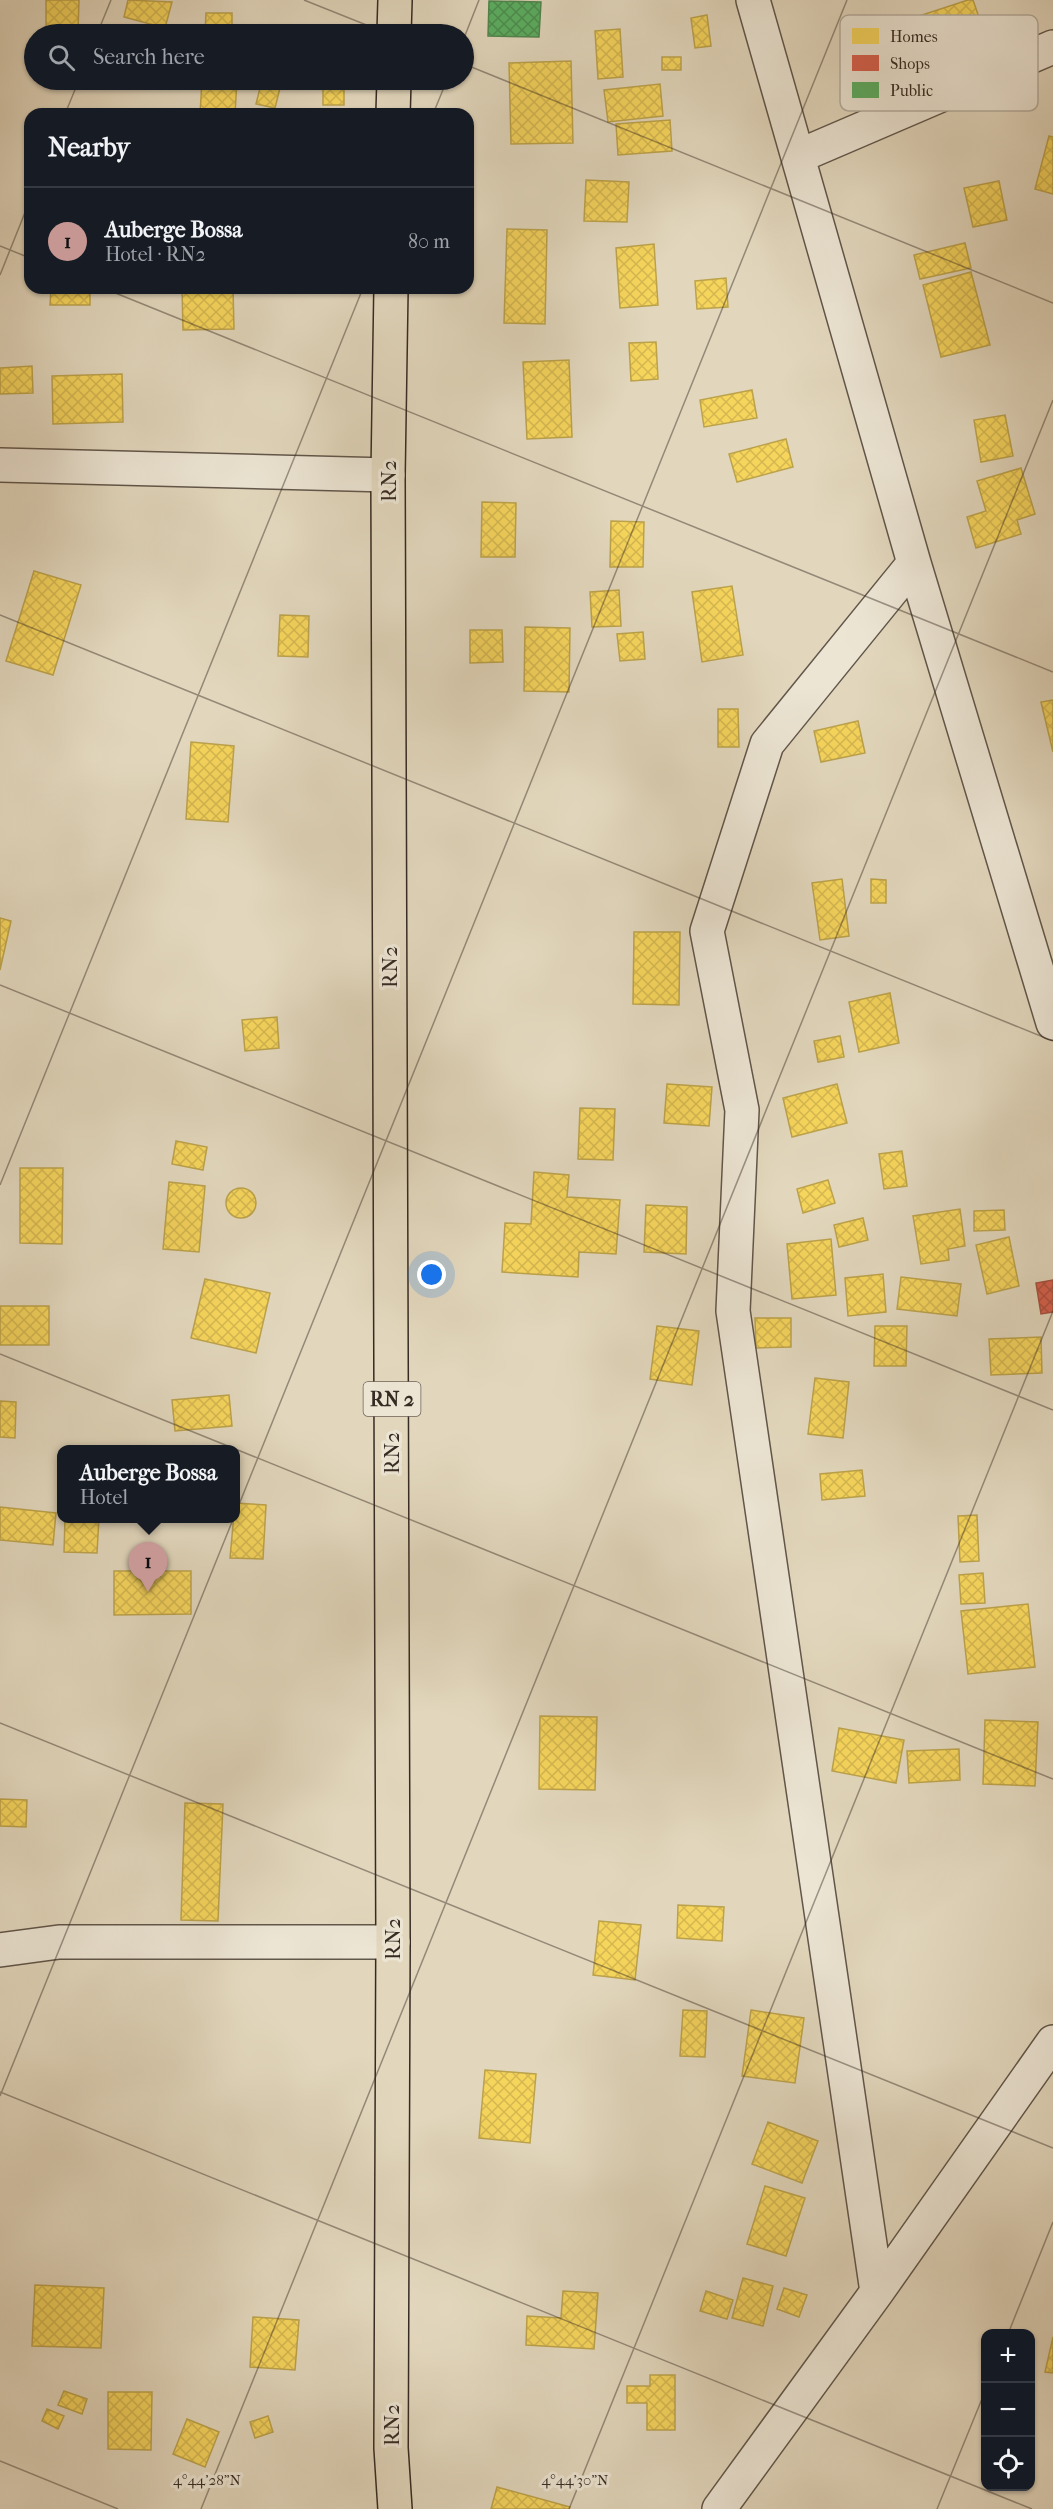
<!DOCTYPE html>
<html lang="en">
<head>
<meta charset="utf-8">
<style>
  body { margin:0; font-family:"IM FELL French Canon",serif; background:#20242c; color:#f1f3f6 }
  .controls { position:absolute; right:18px; bottom:18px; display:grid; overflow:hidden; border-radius:12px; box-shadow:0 2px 4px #0004 }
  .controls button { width:54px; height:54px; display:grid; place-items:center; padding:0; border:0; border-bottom:2px solid #363941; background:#171b24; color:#f1f3f6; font:30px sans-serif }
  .you { position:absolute; left:432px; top:1275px; width:21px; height:21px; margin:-15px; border:4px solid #fff; border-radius:50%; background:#1a73e8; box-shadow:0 0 0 9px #1a73e833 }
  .badge { display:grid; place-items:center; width:39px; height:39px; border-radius:50%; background:#c59692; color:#111; font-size:20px; font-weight:700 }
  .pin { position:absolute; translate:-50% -50px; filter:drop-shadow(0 2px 3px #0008) }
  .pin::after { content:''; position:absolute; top:32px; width:21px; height:18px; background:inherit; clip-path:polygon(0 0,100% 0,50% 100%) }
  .popup { position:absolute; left:57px; top:1445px; width:183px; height:78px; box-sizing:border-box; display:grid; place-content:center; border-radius:12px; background:#171b24; filter:drop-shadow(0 2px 4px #0005); font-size:20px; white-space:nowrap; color:#9ea1a6 }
  .popup b { font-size:22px; color:#f1f3f6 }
  .popup::after { content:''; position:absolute; left:50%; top:100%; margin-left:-12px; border:12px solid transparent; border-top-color:#171b24 }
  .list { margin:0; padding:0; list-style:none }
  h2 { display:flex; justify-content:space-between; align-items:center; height:78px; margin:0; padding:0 24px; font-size:26px }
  h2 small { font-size:20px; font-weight:400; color:#9ea1a6 }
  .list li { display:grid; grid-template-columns:39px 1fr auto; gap:18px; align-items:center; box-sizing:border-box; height:108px; padding:0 24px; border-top:2px solid #363941 }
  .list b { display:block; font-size:22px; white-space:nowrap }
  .list p { margin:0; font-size:20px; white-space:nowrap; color:#9ea1a6 }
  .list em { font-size:20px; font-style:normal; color:#9ea1a6 }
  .icon { flex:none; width:33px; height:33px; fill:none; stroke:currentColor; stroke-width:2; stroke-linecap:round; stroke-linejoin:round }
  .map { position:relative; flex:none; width:1053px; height:2509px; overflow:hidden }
  .search { position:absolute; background:#171b24; box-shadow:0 2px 4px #0004; left:24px; top:24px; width:450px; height:66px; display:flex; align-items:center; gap:15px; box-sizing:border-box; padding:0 21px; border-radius:33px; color:#9ea1a6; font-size:22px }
  .panel { position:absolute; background:#171b24; box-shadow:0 2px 4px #0004; left:24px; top:108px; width:450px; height:186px; border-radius:18px }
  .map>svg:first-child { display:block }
  .homes { fill:url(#homes-cross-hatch); stroke:#bca24b; stroke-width:1.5 }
  .shops { fill:url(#shops-cross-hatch); stroke:#a65040; stroke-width:1.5 }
  .public { fill:url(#public-cross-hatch); stroke:#4f874e; stroke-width:1.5 }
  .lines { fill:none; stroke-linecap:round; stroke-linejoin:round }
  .minor-casing { stroke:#61564a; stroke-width:36 }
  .major-casing { stroke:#362b23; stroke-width:36 }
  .minor { stroke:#ece5d4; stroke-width:33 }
  .major { stroke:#e2d7bd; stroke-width:33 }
  .ticks { fill:none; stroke:#362b23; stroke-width:1.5; stroke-opacity:0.45 }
  .labels { text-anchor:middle; stroke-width:6; stroke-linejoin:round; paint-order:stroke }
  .shield { fill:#ece5d4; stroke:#6d6358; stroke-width:1.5 }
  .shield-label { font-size:20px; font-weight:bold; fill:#362b23 }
  .street-label { font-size:21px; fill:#362b23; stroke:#ece5d4 }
  .key { fill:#ece5d4; stroke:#b5ad9f; stroke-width:1.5 }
  .key-label { font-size:16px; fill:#362b23 }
  .ticks-label { font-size:15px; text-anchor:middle; fill:#362b23; stroke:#ece5d4; stroke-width:6; stroke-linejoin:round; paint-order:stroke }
</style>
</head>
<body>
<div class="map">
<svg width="1053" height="2509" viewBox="0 0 1053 2509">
  <defs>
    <pattern id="homes-cross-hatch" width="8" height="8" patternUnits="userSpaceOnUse" patternTransform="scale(1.5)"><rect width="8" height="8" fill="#f6d55c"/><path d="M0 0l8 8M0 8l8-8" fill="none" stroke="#d4b750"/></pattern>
    <pattern id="shops-cross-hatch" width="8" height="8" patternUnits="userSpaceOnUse" patternTransform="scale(1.5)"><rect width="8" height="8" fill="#d6604d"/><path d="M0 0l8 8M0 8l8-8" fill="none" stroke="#ae4f40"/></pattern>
    <pattern id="public-cross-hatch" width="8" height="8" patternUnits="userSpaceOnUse" patternTransform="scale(1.5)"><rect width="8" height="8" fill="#5aae61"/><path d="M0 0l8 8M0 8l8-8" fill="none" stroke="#4b8e50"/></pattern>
  </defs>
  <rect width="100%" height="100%" fill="#e2d7bd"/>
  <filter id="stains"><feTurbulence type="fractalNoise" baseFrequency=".00333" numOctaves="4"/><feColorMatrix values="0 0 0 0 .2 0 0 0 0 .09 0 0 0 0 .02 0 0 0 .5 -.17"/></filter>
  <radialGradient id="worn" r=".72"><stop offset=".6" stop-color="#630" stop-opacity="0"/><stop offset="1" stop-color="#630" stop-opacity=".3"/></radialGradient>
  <path class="homes" d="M 46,0 L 79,0 L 78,30 L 46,30 Z
    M 128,0 L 172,2 L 165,28 L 124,17 Z
    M 968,0 L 973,0 L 989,46 L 935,64 L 919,16 Z
    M 206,13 L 232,13 L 232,34 L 205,34 Z
    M 707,15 L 711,46 L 695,48 L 691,18 Z
    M 620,29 L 623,77 L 598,79 L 595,31 Z
    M 662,57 L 681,57 L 681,70 L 662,70 Z
    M 571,61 L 573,143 L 511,144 L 509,63 Z
    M 202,80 L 237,80 L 235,114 L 200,114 Z
    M 262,80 L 282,80 L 275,108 L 256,104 Z
    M 323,80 L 344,80 L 344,105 L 323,105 Z
    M 660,84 L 663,116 L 608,122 L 604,90 Z
    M 670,120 L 672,151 L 618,155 L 616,124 Z
    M 1049,136 L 1053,137 L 1053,194 L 1035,189 Z
    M 586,180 L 629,182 L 627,222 L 584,221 Z
    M 999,181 L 1007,220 L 973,227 L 964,188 Z
    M 507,229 L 547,230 L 545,324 L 504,323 Z
    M 965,243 L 971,268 L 920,279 L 914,255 Z
    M 654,244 L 658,305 L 620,308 L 616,248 Z
    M 971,272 L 990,345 L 941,357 L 923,285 Z
    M 726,278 L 728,307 L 697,309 L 695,281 Z
    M 51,288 L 90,288 L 90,305 L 50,305 Z
    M 182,288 L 233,288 L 234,329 L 183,330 Z
    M 656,342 L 658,379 L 631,381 L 629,343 Z
    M 569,360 L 572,437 L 527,439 L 523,362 Z
    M 32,366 L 33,393 L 0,394 L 0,368 Z
    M 122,374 L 123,422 L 53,424 L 52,376 Z
    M 752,390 L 757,418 L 704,427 L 700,400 Z
    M 1005,415 L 1013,456 L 981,462 L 974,420 Z
    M 786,439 L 793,467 L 737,482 L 729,454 Z
    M 1021,468 L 1035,514 L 1017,520 L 1021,534 L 976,548 L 967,517 L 986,511 L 977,481 Z
    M 482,502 L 516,503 L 515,557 L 481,557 Z
    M 611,521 L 644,522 L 643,567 L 610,567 Z
    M 34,571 L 81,585 L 53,675 L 6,661 Z
    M 732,586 L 743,655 L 702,662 L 692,592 Z
    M 619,590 L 621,626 L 592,627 L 590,592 Z
    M 280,615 L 309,616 L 308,657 L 278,656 Z
    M 525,627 L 570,628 L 569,692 L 524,691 Z
    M 470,630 L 502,630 L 503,662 L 470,663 Z
    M 643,632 L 645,659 L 620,661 L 617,634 Z
    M 1053,700 L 1053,752 L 1041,702 Z
    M 718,709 L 738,709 L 739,747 L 718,747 Z
    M 858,721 L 865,753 L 821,762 L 814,731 Z
    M 191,742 L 234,746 L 228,822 L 186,819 Z
    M 842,879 L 849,936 L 820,940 L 812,883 Z
    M 871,879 L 886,880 L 886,903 L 871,903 Z
    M 0,918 L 11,921 L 0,970 Z
    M 634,932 L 680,932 L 679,1005 L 633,1004 Z
    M 890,993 L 899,1043 L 859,1052 L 849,1002 Z
    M 277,1017 L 279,1048 L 245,1051 L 242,1020 Z
    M 840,1036 L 844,1057 L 818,1062 L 814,1041 Z
    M 667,1084 L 712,1087 L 709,1126 L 664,1123 Z
    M 837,1084 L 847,1123 L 792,1137 L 783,1098 Z
    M 580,1108 L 615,1109 L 613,1160 L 578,1159 Z
    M 176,1141 L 207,1147 L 203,1170 L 172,1164 Z
    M 902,1151 L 907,1186 L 884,1189 L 879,1154 Z
    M 20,1168 L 63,1168 L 62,1244 L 20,1243 Z
    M 534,1172 L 569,1175 L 567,1197 L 620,1200 L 616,1254 L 579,1252 L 578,1277 L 502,1272 L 505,1223 L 531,1224 Z
    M 828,1180 L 835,1203 L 803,1213 L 797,1189 Z
    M 169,1182 L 205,1186 L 199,1252 L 163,1249 Z
    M226 1203a15 15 0 1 1 30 0a15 15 0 1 1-30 0Z
    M 646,1205 L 687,1207 L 686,1254 L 644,1252 Z
    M 960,1209 L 965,1246 L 948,1249 L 949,1260 L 921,1264 L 913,1216 Z
    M 1004,1210 L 1005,1230 L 974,1231 L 974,1211 Z
    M 863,1218 L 868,1240 L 839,1247 L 834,1225 Z
    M 1009,1237 L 1019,1286 L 987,1294 L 976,1245 Z
    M 831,1239 L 836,1295 L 792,1299 L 787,1244 Z
    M 883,1274 L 886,1312 L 848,1316 L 845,1278 Z
    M 901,1277 L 961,1284 L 957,1316 L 897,1309 Z
    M 205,1279 L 270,1293 L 256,1353 L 191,1338 Z
    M 0,1306 L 49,1306 L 49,1345 L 0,1345 Z
    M 755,1318 L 791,1318 L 791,1347 L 756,1348 Z
    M 657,1326 L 699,1331 L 692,1385 L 650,1379 Z
    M 875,1326 L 907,1326 L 906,1366 L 874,1366 Z
    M 1041,1337 L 1042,1373 L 991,1375 L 989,1339 Z
    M 815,1378 L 849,1382 L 843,1438 L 808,1434 Z
    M 229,1395 L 232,1426 L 175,1431 L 172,1400 Z
    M 0,1401 L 16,1402 L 15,1438 L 0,1437 Z
    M 862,1470 L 865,1496 L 822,1500 L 820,1474 Z
    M 235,1503 L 266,1505 L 263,1559 L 230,1558 Z
    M 0,1507 L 56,1513 L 53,1545 L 0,1540 Z
    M 977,1515 L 979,1561 L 960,1562 L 958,1516 Z
    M 65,1518 L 99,1518 L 97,1553 L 64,1552 Z
    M 114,1571 L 191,1571 L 191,1614 L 114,1615 Z
    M 983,1573 L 985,1603 L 961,1604 L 959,1575 Z
    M 1028,1604 L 1035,1667 L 968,1674 L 961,1611 Z
    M 540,1716 L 597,1717 L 595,1790 L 539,1789 Z
    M 985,1720 L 1038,1722 L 1035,1786 L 983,1784 Z
    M 839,1728 L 904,1740 L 896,1783 L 832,1771 Z
    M 959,1749 L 960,1780 L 909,1783 L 907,1751 Z
    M 0,1799 L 27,1800 L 26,1827 L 0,1826 Z
    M 185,1803 L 223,1804 L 218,1921 L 181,1920 Z
    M 678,1905 L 724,1907 L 722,1941 L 677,1938 Z
    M 599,1921 L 641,1925 L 635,1980 L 593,1975 Z
    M 683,2010 L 707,2011 L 705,2057 L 680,2056 Z
    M 751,2010 L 804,2018 L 795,2083 L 742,2076 Z
    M 485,2070 L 536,2074 L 530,2143 L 479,2138 Z
    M 768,2122 L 818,2141 L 802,2183 L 752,2164 Z
    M 765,2186 L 805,2198 L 786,2256 L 747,2244 Z
    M 743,2278 L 773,2286 L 763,2326 L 732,2318 Z
    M 35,2285 L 104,2288 L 101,2348 L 32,2346 Z
    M 784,2288 L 807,2295 L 799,2317 L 777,2309 Z
    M 563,2291 L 598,2293 L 594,2349 L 526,2345 L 527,2316 L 561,2318 Z
    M 706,2291 L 733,2300 L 727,2319 L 700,2311 Z
    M 253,2317 L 299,2320 L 295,2370 L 250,2367 Z
    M 1053,2337 L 1053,2373 L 1045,2372 Z
    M 650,2375 L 675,2375 L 675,2430 L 647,2430 L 647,2403 L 627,2403 L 627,2386 L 650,2386 Z
    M 64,2391 L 87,2399 L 82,2414 L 58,2405 Z
    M 108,2392 L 152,2392 L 151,2450 L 108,2449 Z
    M 47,2409 L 64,2416 L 58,2429 L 42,2421 Z
    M 268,2416 L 273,2432 L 255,2438 L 250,2422 Z
    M 187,2419 L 219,2432 L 205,2467 L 173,2454 Z
    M 497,2487 L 570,2507 L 569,2509 L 491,2509 Z"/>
  <path class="shops" d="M 1053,1280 L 1053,1312 L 1041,1314 L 1036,1283 Z"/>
  <path class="public" d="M 489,1 L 541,2 L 539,37 L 488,36 Z"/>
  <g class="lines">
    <g class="minor-casing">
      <path id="minor" d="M 753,0 L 914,563 L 1053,1023
        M 799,156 L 1053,47
        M 0,465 L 388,475
        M 0,1950 L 59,1942 L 393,1942
        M 877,2292 L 733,1311 L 742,1110 L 707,931 L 767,744 L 914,563
        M 719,2509 L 877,2292 L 1053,2042"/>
    </g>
    <g class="major-casing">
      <path id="major" d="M 394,34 L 395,0
        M 393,114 L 394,80
        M 391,288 L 388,475 L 393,1942 L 391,2448 L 395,2509"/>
    </g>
    <use href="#minor" class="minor"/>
    <use href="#major" class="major"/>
  </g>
  <path class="ticks" d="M 304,0 L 389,34M 97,34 L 111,0M 464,38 L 479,0M 464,64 L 1053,303M 65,114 L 79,80M 433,114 L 447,80M 0,246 L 30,258M 0,275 L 30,200M 103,288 L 1053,672M 0,615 L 1053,1041M 0,985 L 1053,1410M 0,1185 L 363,288M 0,1354 L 1053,1779M 0,1723 L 1053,2148M 0,2092 L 1032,2509M 0,2096 L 847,0M 1008,2334 L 1053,2222M 0,2461 L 118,2509M 201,2509 L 1053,400M 569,2509 L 1053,1311M 937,2509 L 986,2389"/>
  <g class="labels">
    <rect class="shield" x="363.5" y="1382" width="57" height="34" rx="4.5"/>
    <g class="shield-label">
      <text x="392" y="1406">RN 2</text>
    </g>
    <g class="street-label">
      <text transform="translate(389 481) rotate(-90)" y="7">RN2</text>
      <text transform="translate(390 967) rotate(-90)" y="7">RN2</text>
      <text transform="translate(392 1453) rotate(-90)" y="7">RN2</text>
      <text transform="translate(393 1939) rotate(-90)" y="7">RN2</text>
      <text transform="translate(392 2425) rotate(-90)" y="7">RN2</text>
    </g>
  </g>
  <rect x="840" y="15" width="198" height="96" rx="9" class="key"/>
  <rect x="852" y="28" width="27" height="16" fill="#f6d55c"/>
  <rect x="852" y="55" width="27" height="16" fill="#d6604d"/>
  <rect x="852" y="82" width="27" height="16" fill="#5aae61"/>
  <g class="key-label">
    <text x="890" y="42">Homes</text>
    <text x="890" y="69">Shops</text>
    <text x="890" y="96">Public</text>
  </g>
  <g class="ticks-label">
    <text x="207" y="2485">4°44'28"N</text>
    <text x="575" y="2485">4°44'30"N</text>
  </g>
  <rect width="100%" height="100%" filter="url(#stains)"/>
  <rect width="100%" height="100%" fill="url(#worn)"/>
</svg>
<div class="controls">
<button>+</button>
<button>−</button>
<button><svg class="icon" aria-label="locate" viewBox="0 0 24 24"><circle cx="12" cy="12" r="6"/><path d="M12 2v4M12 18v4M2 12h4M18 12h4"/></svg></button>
</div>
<div class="you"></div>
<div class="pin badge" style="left:148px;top:1592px">1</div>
<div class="popup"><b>Auberge Bossa</b>Hotel</div>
<div class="search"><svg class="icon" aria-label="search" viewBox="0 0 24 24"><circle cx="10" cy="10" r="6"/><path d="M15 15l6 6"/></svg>Search here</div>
<section class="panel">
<h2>Nearby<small></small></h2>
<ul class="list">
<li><span class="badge">1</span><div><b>Auberge Bossa</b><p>Hotel · RN2</p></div><em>80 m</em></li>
</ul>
</section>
</div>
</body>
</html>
